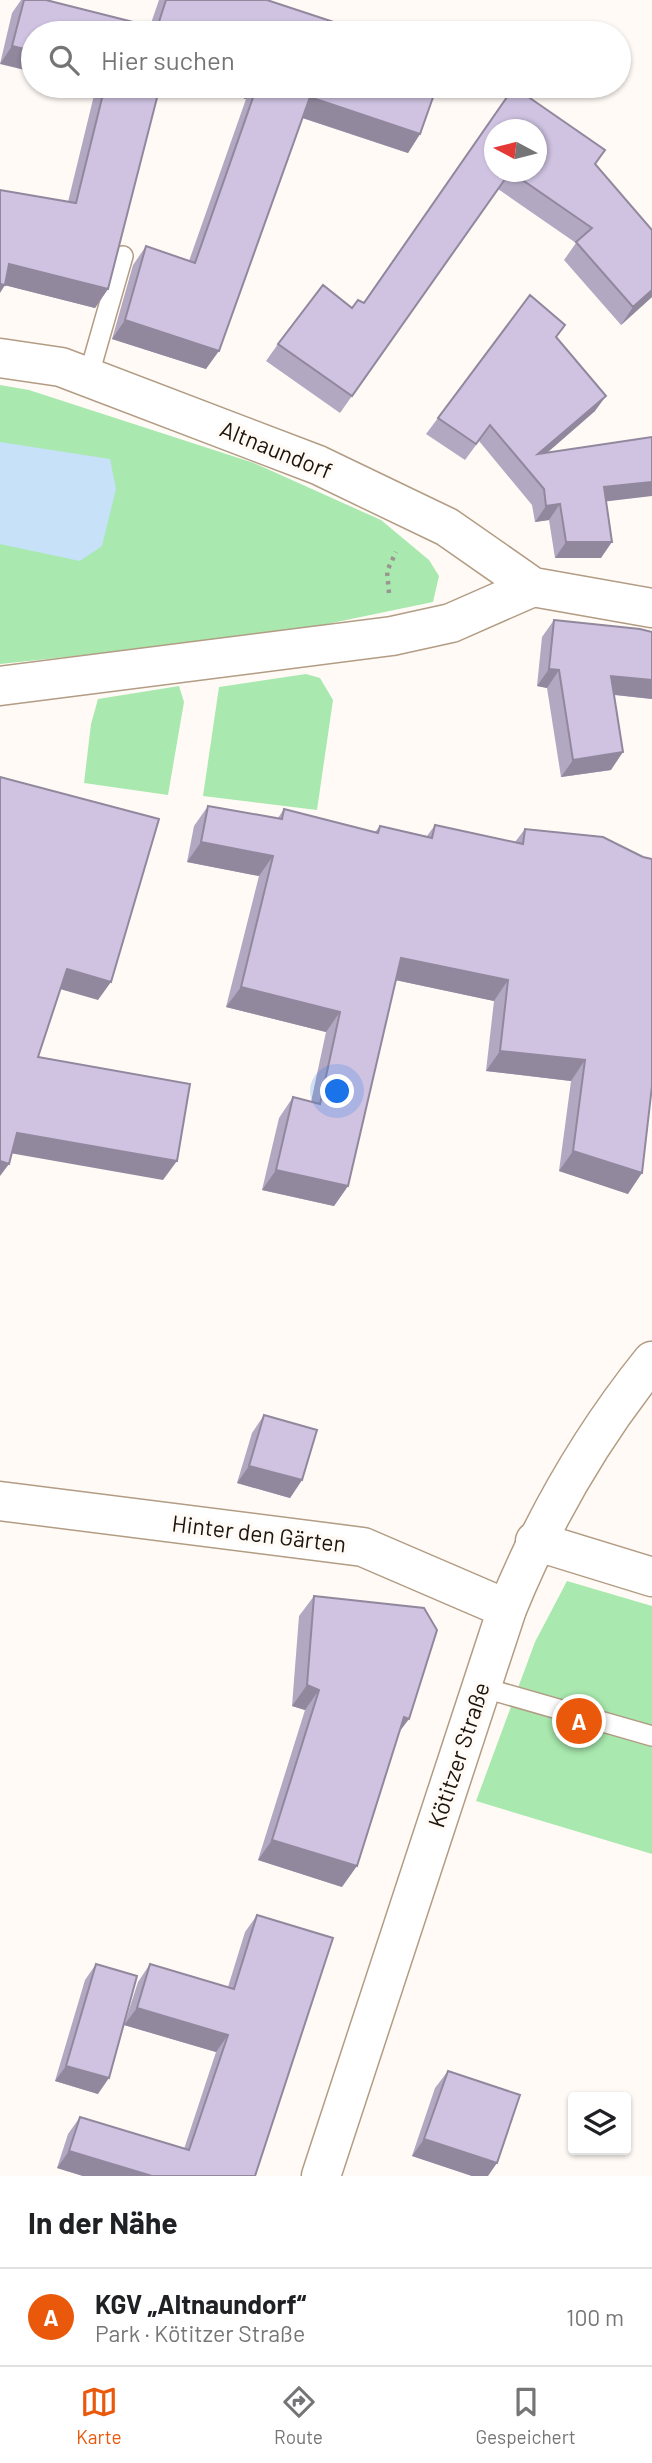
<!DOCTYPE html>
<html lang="de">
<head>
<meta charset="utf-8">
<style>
  body { margin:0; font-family:Barlow,sans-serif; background:#f6f6f6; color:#202124 }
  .controls { position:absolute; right:21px; bottom:21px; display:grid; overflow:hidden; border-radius:7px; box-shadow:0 2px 5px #0004 }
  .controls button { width:63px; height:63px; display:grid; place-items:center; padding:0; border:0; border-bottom:2px solid #e0e0e0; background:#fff; color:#202124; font:35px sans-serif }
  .compass { position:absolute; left:484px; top:119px; width:63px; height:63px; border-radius:50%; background:#fff; box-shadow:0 2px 5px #0004; rotate:277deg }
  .you { position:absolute; left:338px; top:1092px; width:24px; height:24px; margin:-18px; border:5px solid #fff; border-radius:50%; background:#1a73e8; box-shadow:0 0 0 10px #1a73e833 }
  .badge { display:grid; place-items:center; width:46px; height:46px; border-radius:50%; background:#ea580c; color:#fff; font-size:23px; font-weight:700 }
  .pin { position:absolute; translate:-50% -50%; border:4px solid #fff; box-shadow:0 2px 7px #0006 }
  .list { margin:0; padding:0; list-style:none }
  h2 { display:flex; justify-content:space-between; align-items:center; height:91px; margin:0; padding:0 28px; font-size:30px }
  h2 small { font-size:23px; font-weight:400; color:#757577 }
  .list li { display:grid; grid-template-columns:46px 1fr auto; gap:21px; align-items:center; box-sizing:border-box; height:98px; padding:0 28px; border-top:2px solid #e0e0e0 }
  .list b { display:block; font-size:26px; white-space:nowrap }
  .list p { margin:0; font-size:23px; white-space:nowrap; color:#757577 }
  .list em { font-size:23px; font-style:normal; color:#757577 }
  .icon { flex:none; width:38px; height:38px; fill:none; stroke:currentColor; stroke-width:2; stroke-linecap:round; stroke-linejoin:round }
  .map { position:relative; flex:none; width:652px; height:2176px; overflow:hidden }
  .search { position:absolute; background:#fff; box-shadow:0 2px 5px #0004; left:21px; right:21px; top:21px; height:77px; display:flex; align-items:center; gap:18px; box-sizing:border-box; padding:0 24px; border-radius:38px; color:#757577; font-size:26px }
  .sheet { height:189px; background:#fff }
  nav { display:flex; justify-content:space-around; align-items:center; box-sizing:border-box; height:98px; border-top:2px solid #e0e0e0; background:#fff; font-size:19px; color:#757577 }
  nav a { display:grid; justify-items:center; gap:4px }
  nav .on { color:#ea580c }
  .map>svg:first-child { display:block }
  .green { fill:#a9e9af }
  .water { fill:#c7e1f8 }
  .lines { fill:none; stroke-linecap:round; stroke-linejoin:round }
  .lane-casing { stroke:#b29c84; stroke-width:22 }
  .street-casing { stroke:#b29c84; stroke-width:41 }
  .secondary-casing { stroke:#b29c84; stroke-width:41 }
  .path { stroke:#9c958f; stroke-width:4.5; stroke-dasharray:3.5 5; stroke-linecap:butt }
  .lane { stroke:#fff; stroke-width:19 }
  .street { stroke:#fff; stroke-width:38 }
  .secondary { stroke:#fff; stroke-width:38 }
  .wall { fill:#b2a8c2 }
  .shaded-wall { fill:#91889e }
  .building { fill:#cfc3e1; stroke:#91889e; stroke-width:2 }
  .labels { text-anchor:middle; stroke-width:7; stroke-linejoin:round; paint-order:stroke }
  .street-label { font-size:23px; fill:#1c140b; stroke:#fffaf5 }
</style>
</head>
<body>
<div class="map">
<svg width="652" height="2176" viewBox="0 0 652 2176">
  <rect width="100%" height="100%" fill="#fffaf5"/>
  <path class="green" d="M 0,385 L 29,390 L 254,463 L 381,520 L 429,560 L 439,576 L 433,602 L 274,635 L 0,664 Z
    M 306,674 L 320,678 L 333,700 L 317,810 L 203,796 L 219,687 Z
    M 179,686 L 184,702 L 168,795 L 84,783 L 91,724 L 98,699 Z
    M 567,1581 L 652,1606 L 652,1854 L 476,1801 L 535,1642 Z"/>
  <path class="water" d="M 0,442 L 110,459 L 116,489 L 102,546 L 80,561 L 0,544 Z"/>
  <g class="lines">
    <g class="lane-casing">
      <path id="lane" d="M 88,378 L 123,256
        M 481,1687 L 652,1736"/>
    </g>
    <g class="street-casing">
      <path id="street" d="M 0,358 L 61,367 L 318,465 L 447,527 L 533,587 L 652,608
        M 0,686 L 392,636 L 451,623 L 533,587
        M 0,1501 L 363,1547 L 507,1609
        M 535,1541 L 652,1577"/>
    </g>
    <g class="secondary-casing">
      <path id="secondary" d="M 321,2176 L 507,1609 C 544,1518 590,1438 652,1361"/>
    </g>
    <path class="path" d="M 389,593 L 387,571 L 396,552"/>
    <use href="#lane" class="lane"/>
    <use href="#street" class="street"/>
    <use href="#secondary" class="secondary"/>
  </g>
  <path class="wall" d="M 21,0 L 46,0 L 150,26 L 159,0 L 267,0 L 367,33 L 0,64 L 12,13 Z
    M 89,86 L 160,86 L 108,289 L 95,308 L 5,285 L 0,190 L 68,202 L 96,87 Z
    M 207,86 L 437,86 L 420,134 L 408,153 L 302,118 L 206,369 L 112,339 L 133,265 L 146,246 L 189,261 L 246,99 Z
    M 514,87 L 595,164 L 652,297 L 621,325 L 564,260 L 576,243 L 498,189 L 340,413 L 266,361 L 278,344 L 363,303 Z
    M 557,337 L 595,411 L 547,453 L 606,502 L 601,558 L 555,558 L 549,520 L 535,522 L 532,505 L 479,441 L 465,460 L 426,434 L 438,418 Z
    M 554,620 L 652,632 L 652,699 L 614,695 L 611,770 L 561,777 L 547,688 L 537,686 L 542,637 Z
    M 208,806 L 278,818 L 284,809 L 375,832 L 380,826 L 427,836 L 435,825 L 515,842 L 525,829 L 628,1194 L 559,1171 L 571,1081 L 486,1071 L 494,1001 L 395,980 L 348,1186 L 334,1206 L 262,1190 L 279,1118 L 293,1097 L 311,1102 L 326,1032 L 226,1007 L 259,876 L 187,862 L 194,826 Z
    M 264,1415 L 302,1480 L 290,1498 L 237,1483 L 252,1433 Z
    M 314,1596 L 342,1887 L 258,1860 L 305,1710 L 292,1706 L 299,1616 Z
    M 257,1915 L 255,2176 L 83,2176 L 57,2168 L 68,2134 L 80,2117 L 184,2149 L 216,2052 L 124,2025 L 138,1982 L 150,1964 L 228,1987 L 245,1932 Z
    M 96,1964 L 98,2094 L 55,2081 L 85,1980 Z
    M 448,2071 L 488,2176 L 472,2176 L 412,2156 L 435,2088 Z"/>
  <path class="shaded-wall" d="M 12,46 L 33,51 L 33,72 L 0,64 Z
    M 207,86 L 256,86 L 246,99 Z
    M 310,97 L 420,134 L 408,153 L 297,116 Z
    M 9,264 L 108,289 L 95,308 L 0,284 Z
    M 0,284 L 5,285 L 0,293 Z
    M 652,290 L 652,297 L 621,325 L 633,307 Z
    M 125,320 L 219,351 L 206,369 L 112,339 Z
    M 606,396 L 595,411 L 527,470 L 538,454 Z
    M 652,482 L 652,496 L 593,503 L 604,487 Z
    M 560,504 L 549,520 L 535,522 L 546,506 Z
    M 566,542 L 612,542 L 601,558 L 555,558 Z
    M 549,669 L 559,670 L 547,688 L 537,686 Z
    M 611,676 L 652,680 L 652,699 L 599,693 Z
    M 623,752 L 611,770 L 561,777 L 573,760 Z
    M 201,842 L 273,856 L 259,876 L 187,862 Z
    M 401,958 L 508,980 L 494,1001 L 386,978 Z
    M 67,969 L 111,982 L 98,1000 L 53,987 Z
    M 241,987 L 340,1012 L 326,1032 L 226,1007 Z
    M 500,1051 L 585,1060 L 571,1081 L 486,1071 Z
    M 17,1133 L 177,1161 L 163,1180 L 4,1152 Z
    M 573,1151 L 642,1173 L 628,1194 L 559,1171 Z
    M 0,1161 L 9,1164 L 0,1176 Z
    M 276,1170 L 348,1186 L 334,1206 L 262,1190 Z
    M 249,1466 L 302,1480 L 290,1498 L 237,1483 Z
    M 307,1685 L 319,1690 L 305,1710 L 292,1706 Z
    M 404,1717 L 409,1719 L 394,1739 Z
    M 272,1840 L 357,1866 L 342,1887 L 258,1860 Z
    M 137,2008 L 228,2035 L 216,2052 L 124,2025 Z
    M 66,2066 L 109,2078 L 98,2094 L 55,2081 Z
    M 424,2139 L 497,2163 L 488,2176 L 472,2176 L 412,2156 Z
    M 69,2151 L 152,2176 L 83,2176 L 57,2168 Z"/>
  <path class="building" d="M 24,0 L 46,0 L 157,28 L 166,0 L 267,0 L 367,33 L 33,33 L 33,51 L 12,46 Z
    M 105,86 L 160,86 L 108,289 L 9,264 L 5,285 L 0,284 L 0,190 L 76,203 Z
    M 257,86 L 437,86 L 420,134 L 310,97 L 219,351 L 125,320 L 146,246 L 195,263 Z
    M 514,87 L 605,150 L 595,164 L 652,230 L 652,290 L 633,307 L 576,242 L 592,228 L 511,172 L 536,172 L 536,130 L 494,130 L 494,172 L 510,172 L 352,396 L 278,344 L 323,285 L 352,308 L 358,300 L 364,303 Z
    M 530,295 L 565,325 L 556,337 L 606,396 L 538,454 L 652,437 L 652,482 L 604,487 L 612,542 L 566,542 L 560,504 L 546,506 L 544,489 L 490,425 L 476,444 L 438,418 Z
    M 554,620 L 640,629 L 652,632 L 652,680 L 611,676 L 623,752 L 573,760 L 559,670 L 549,669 Z
    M 0,777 L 159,819 L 111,982 L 67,969 L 38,1057 L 190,1084 L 177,1161 L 17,1133 L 9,1164 L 0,1161 Z
    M 208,806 L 282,819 L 284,809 L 378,833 L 380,826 L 432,838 L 435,825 L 523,844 L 525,829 L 603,837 L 643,857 L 652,859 L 652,1086 L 642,1173 L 573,1151 L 585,1060 L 500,1051 L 508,980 L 401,958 L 348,1186 L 276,1170 L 293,1097 L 320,1104 L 340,1012 L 241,987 L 273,856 L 201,842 Z
    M 264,1415 L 317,1430 L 302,1480 L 249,1466 Z
    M 314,1596 L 424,1608 L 437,1630 L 409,1719 L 404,1717 L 357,1866 L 272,1840 L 319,1690 L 307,1685 Z
    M 257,1915 L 333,1938 L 255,2176 L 152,2176 L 69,2151 L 80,2117 L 189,2150 L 228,2035 L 137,2008 L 150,1964 L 234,1989 Z
    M 96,1964 L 137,1976 L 109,2078 L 66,2066 Z
    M 448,2071 L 520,2095 L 497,2163 L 424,2139 Z"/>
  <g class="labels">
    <g class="street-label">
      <text transform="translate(276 450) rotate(22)" y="8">Altnaundorf</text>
      <text transform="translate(259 1534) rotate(7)" y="8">Hinter den Gärten</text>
      <text transform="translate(459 1755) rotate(-72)" y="8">Kötitzer Straße</text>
    </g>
  </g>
</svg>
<div class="controls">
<button><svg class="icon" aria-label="layers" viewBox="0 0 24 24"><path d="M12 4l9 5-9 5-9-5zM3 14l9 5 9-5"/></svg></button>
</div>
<svg class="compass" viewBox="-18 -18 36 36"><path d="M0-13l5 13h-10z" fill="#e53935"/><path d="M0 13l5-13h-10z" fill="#757577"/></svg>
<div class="you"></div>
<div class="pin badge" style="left:579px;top:1721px">A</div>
<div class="search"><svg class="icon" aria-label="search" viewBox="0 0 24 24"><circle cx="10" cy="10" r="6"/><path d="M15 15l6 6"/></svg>Hier suchen</div>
</div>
<section class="sheet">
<h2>In der Nähe<small></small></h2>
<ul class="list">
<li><span class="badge">A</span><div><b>KGV „Altnaundorf“</b><p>Park · Kötitzer Straße</p></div><em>100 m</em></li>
</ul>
</section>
<nav>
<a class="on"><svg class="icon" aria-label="map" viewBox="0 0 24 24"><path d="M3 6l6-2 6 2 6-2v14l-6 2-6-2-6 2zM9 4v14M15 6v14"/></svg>Karte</a>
<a><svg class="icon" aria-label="directions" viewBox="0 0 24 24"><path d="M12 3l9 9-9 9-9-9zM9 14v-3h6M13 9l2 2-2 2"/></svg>Route</a>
<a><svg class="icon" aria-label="saved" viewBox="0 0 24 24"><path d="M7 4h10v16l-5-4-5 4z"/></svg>Gespeichert</a>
</nav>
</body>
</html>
